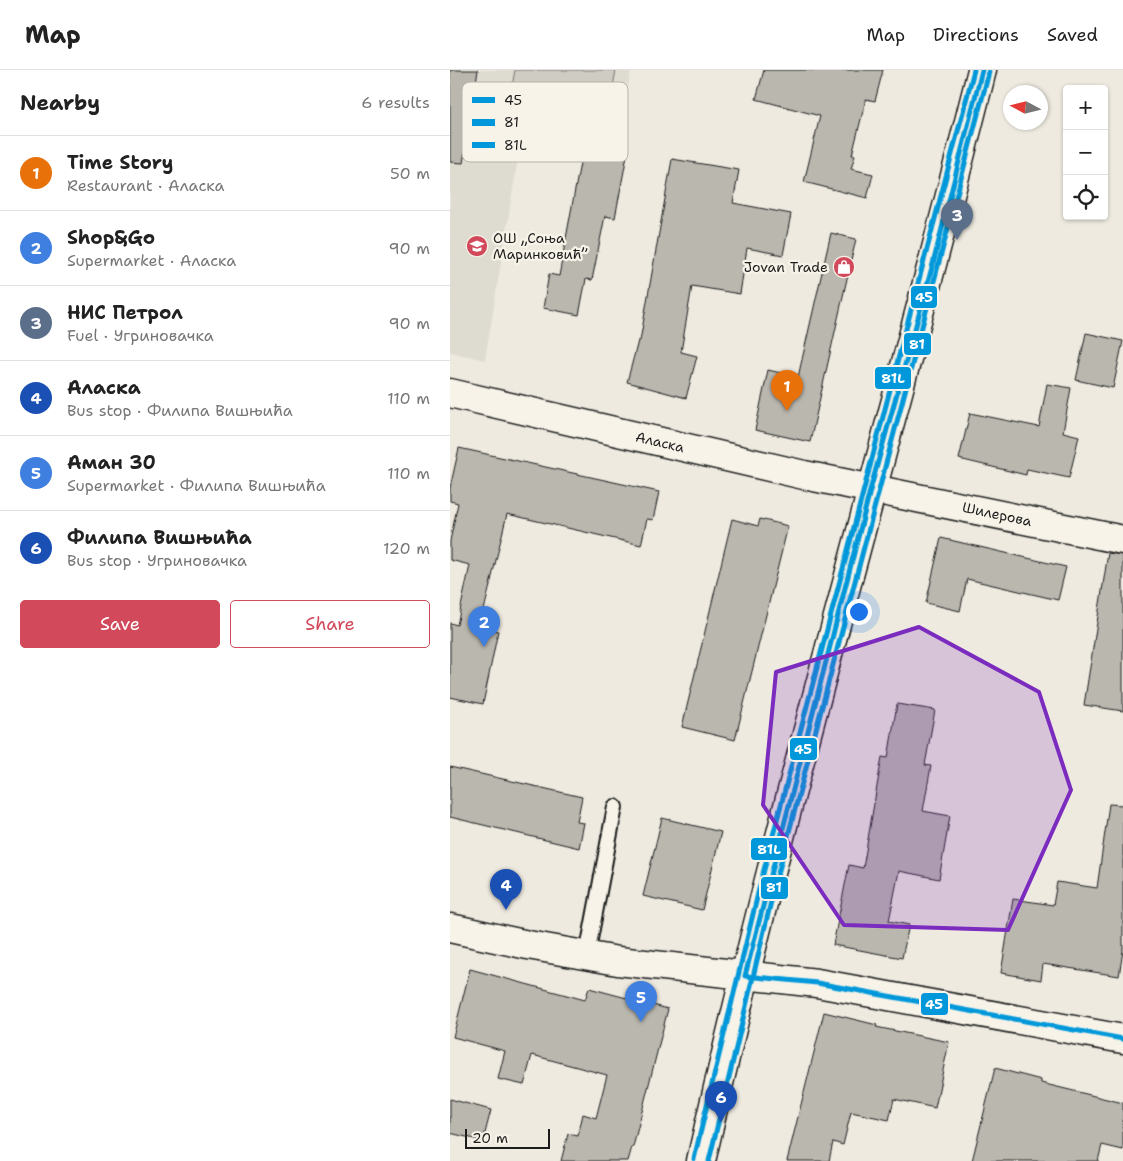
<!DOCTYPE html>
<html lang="en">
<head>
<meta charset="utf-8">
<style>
  body { margin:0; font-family:"Shantell Sans",sans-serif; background:#f2f2f2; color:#222 }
  .controls { position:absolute; right:15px; top:15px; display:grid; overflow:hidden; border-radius:5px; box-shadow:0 1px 4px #0004 }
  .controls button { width:45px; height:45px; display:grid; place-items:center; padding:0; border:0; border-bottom:1px solid #e0e0e0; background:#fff; color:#222; font:25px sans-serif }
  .compass { position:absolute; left:553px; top:15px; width:45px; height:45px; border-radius:50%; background:#fff; box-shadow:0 1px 4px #0004; rotate:277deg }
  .scale { position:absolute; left:15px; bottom:12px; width:85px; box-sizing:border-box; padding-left:5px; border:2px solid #1c1c1c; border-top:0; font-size:14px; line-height:18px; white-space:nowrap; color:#1c1c1c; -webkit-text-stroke:4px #f7f3e8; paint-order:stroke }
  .you { position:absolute; left:408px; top:541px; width:18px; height:18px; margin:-12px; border:4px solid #fff; border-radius:50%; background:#1a73e8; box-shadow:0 0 0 8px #1a73e833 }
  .badge { display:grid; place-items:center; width:32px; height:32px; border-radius:50%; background:#d1495b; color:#fff; font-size:16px; font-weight:700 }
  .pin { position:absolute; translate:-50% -41px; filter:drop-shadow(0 1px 2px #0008) }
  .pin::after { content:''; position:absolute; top:26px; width:18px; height:15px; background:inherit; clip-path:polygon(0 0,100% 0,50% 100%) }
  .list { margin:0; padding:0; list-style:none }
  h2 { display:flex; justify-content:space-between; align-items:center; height:65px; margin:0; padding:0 20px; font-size:21px }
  h2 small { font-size:16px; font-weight:400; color:#767676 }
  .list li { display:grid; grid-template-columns:32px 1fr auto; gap:15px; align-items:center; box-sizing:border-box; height:75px; padding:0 20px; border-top:1px solid #e0e0e0 }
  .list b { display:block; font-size:19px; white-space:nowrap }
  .list p { margin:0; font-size:16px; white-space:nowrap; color:#767676 }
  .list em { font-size:16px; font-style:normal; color:#767676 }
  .actions { display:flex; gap:10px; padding:15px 20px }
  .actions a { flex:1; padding:11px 0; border:1px solid #d1495b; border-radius:5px; text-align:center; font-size:18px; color:#d1495b }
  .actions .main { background:#d1495b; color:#fff }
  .icon { flex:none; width:28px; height:28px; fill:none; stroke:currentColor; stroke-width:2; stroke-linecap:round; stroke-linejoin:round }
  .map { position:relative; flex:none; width:673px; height:1091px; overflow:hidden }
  header { display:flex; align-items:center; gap:30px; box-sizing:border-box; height:70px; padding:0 25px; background:#fff; border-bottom:1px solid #e0e0e0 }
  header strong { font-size:24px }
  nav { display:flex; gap:28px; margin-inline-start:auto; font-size:18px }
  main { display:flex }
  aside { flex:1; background:#fff }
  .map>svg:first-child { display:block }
  .built { fill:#dedbd1 }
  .green { fill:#cfccc3; stroke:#767470 }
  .building { fill:#bab7af; stroke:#1c1c1c }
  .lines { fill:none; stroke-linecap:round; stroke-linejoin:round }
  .lane-casing { stroke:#1c1c1c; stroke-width:18 }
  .street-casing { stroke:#1c1c1c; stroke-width:31 }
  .secondary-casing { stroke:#1c1c1c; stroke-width:31 }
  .lane { stroke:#f7f3e8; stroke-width:14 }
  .street { stroke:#f7f3e8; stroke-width:28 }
  .secondary { stroke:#f7f3e8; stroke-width:28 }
  .bus-1-casing { stroke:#f7f3e8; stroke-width:9 }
  .bus-2-casing { stroke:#f7f3e8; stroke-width:9 }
  .bus-3-casing { stroke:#f7f3e8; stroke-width:9 }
  .bus-1 { stroke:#0098da; stroke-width:5 }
  .bus-2 { stroke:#0098da; stroke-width:5 }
  .bus-3 { stroke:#0098da; stroke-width:5 }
  .marked { fill:#7b2cbf; fill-opacity:0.2; stroke:#7b2cbf; stroke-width:4; stroke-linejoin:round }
  .labels { text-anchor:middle; stroke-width:4.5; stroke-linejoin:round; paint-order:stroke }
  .poi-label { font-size:14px; fill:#1c1c1c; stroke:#f7f3e8; text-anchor:start }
  .street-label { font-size:14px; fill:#1c1c1c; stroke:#f7f3e8 }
  .key { fill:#f7f3e8; stroke:#b5b2ab; stroke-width:1 }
  .key-label { font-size:14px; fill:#1c1c1c }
  .line-badge { stroke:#f7f3e8; stroke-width:2 }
  .badge-label { font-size:14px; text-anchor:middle; font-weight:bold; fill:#fff }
</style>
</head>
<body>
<header>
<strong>Map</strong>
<nav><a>Map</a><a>Directions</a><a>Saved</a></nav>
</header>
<main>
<aside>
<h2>Nearby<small>6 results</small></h2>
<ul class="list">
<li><span class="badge" style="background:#e8710a">1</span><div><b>Time Story</b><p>Restaurant · Аласка</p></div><em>50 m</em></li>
<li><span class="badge" style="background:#3f7fe0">2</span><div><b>Shop&amp;Go</b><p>Supermarket · Аласка</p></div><em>90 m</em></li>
<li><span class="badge" style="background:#5c6f8a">3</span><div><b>НИС Петрол</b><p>Fuel · Угриновачка</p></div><em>90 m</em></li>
<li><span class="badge" style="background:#1a4fb4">4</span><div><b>Аласка</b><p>Bus stop · Филипа Вишњића</p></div><em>110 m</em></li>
<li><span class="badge" style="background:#3f7fe0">5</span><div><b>Аман 30</b><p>Supermarket · Филипа Вишњића</p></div><em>110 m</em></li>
<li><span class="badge" style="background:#1a4fb4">6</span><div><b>Филипа Вишњића</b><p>Bus stop · Угриновачка</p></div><em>120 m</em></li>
</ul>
<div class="actions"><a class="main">Save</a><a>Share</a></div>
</aside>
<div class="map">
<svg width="673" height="1091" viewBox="0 0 673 1091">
  <rect width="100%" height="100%" fill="#eeeae0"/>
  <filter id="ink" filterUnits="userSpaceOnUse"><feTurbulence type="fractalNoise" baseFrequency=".02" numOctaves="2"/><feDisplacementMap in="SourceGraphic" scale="10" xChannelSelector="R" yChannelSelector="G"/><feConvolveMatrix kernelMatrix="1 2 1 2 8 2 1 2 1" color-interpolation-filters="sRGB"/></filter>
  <g filter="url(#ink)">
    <path class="built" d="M 0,0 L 181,0 L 168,70 L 74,52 L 35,290 L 0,282 Z"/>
    <path class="green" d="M 65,0 L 166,0 L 156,54 L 58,37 Z"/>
    <path class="building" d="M 0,0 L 28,0 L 13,93 L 0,92 Z
      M 314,0 L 433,0 L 425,31 L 416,29 L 402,85 L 405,85 L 401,99 L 423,104 L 417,128 L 354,112 L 370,46 L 306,29 Z
      M 133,77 L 177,85 L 165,148 L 155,146 L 142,210 L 136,209 L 129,245 L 93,238 L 99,204 L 109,206 Z
      M 222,89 L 289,100 L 283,133 L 341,144 L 333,185 L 297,178 L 290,224 L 242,216 L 231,282 L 247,286 L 236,328 L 177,312 L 188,271 L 190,271 Z
      M 381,163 L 406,169 L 360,372 L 305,360 L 318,300 L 348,307 Z
      M 636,263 L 673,271 L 663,318 L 626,310 Z
      M 597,314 L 621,318 L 613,362 L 629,366 L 619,408 L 577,399 L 576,405 L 509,389 L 520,343 L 589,357 Z
      M 9,378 L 209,422 L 203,450 L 197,449 L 191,475 L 57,444 L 30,557 L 48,561 L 33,634 L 0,627 L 0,553 L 7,555 L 20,495 L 0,490 L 0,471 L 8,433 L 0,431 L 0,418 Z
      M 282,449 L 308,456 L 310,449 L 338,456 L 285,670 L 232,657 Z
      M 491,468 L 616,497 L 608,530 L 517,509 L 510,541 L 476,533 Z
      M 658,483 L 673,485 L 673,641 L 634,635 Z
      M 447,634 L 485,640 L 475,695 L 481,696 L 473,741 L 500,746 L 489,809 L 449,801 L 439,851 L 459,855 L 452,888 L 383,875 L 399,795 L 413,798 L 432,687 L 438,688 Z
      M 0,697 L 132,727 L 127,752 L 134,753 L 129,778 L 0,747 Z
      M 659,734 L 673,735 L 673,881 L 669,906 L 593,894 L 591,910 L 551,903 L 563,829 L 603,835 L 607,812 L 647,818 Z
      M 212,748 L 271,762 L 252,840 L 193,826 Z
      M 20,899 L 135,930 L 139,918 L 218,939 L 183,1077 L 182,1077 L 178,1091 L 111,1091 L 118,1064 L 128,1066 L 133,1044 L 146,1048 L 157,1005 L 82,985 L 74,1015 L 48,1009 L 55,981 L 3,967 Z
      M 374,942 L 427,955 L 426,957 L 499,972 L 485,1038 L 444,1029 L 439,1050 L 401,1042 L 393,1075 L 383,1072 L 379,1091 L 337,1091 Z
      M 545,998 L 591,1010 L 591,1013 L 673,1033 L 673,1080 L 652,1075 L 648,1091 L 522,1091 Z
      M 0,1029 L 41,1040 L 33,1071 L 0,1063 Z"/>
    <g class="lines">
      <g class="lane-casing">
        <path id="lane" d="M 137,885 L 165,737"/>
      </g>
      <g class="street-casing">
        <path id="street" d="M 0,323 L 354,405 L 673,470"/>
      </g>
      <g class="secondary-casing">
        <path id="secondary" d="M 0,858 L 78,875 L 168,891 L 367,913 L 673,969
          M 251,1091 C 334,725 441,364 532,0"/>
      </g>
      <use href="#lane" class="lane"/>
      <use href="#street" class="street"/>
      <use href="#secondary" class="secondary"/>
      <g class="bus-1-casing">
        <path id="bus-1" d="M 295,906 L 421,417 L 483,194 L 532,0
          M 295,906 L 367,913 L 673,969"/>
      </g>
      <g class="bus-2-casing">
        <path id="bus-2" d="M 259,1091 L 324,819 L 539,2"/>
      </g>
      <g class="bus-3-casing">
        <path id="bus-3" d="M 244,1089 L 310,815 L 524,0"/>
      </g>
      <use href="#bus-1" class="bus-1"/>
      <use href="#bus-2" class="bus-2"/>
      <use href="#bus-3" class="bus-3"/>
    </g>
  </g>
  <path class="marked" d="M 469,557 L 589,622 L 621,720 L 558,860 L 394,855 L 313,735 L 326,602 Z"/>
  <defs>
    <g id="school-disc" transform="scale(1.125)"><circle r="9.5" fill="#d1495b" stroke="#f7f3e8"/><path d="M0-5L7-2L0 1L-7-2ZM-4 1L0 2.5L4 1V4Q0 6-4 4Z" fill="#fff"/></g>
    <g id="shop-disc" transform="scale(1.125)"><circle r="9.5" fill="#d1495b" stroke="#f7f3e8"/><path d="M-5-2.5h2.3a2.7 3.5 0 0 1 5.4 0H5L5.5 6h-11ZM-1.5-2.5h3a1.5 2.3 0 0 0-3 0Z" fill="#fff"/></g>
  </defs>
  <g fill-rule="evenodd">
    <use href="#school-disc" x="27" y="176"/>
    <use href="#shop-disc" x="394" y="197"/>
  </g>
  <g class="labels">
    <g class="poi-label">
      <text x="43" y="173">ОШ „Соња<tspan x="43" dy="16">Маринковић”</tspan></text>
      <text x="378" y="202" text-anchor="end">Jovan Trade</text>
    </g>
    <g class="street-label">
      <text transform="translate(210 372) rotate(13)" y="5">Аласка</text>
      <text transform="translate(547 444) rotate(12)" y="5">Шилерова</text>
    </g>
  </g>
  <rect x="12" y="12" width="166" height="80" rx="8" class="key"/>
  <rect x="22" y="27" width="23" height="6" fill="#0098da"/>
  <rect x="22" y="49" width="23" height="7" fill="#0098da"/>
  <rect x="22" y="72" width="23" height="6" fill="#0098da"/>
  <g class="key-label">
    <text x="54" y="35">45</text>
    <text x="54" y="57">81</text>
    <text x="54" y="80">81L</text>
  </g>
  <g class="line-badge">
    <rect x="460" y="215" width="28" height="24" rx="5" fill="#0098da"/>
    <rect x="453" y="262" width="29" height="24" rx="5" fill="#0098da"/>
    <rect x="424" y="296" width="38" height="24" rx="5" fill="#0098da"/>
    <rect x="339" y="667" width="29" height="24" rx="5" fill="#0098da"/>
    <rect x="300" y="767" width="38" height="24" rx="5" fill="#0098da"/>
    <rect x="310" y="806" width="29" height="24" rx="5" fill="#0098da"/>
    <rect x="470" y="922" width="29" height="24" rx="5" fill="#0098da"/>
  </g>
  <g class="badge-label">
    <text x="474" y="232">45</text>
    <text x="467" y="279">81</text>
    <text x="443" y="313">81L</text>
    <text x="353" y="684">45</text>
    <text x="319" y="784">81L</text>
    <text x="324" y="822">81</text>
    <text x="484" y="939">45</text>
  </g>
</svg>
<div class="controls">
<button>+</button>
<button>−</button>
<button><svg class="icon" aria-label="locate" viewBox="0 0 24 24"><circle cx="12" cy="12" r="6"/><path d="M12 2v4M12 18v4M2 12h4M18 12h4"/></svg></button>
</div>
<svg class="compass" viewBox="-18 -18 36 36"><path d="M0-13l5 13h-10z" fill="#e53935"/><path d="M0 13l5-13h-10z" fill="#767676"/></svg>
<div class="scale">20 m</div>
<div class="you"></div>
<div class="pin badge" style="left:337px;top:341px;background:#e8710a">1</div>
<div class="pin badge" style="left:34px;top:577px;background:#3f7fe0">2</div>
<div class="pin badge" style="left:507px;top:170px;background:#5c6f8a">3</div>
<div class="pin badge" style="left:56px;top:840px;background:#1a4fb4">4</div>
<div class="pin badge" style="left:191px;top:952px;background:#3f7fe0">5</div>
<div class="pin badge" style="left:271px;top:1052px;background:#1a4fb4">6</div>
</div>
</main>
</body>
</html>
